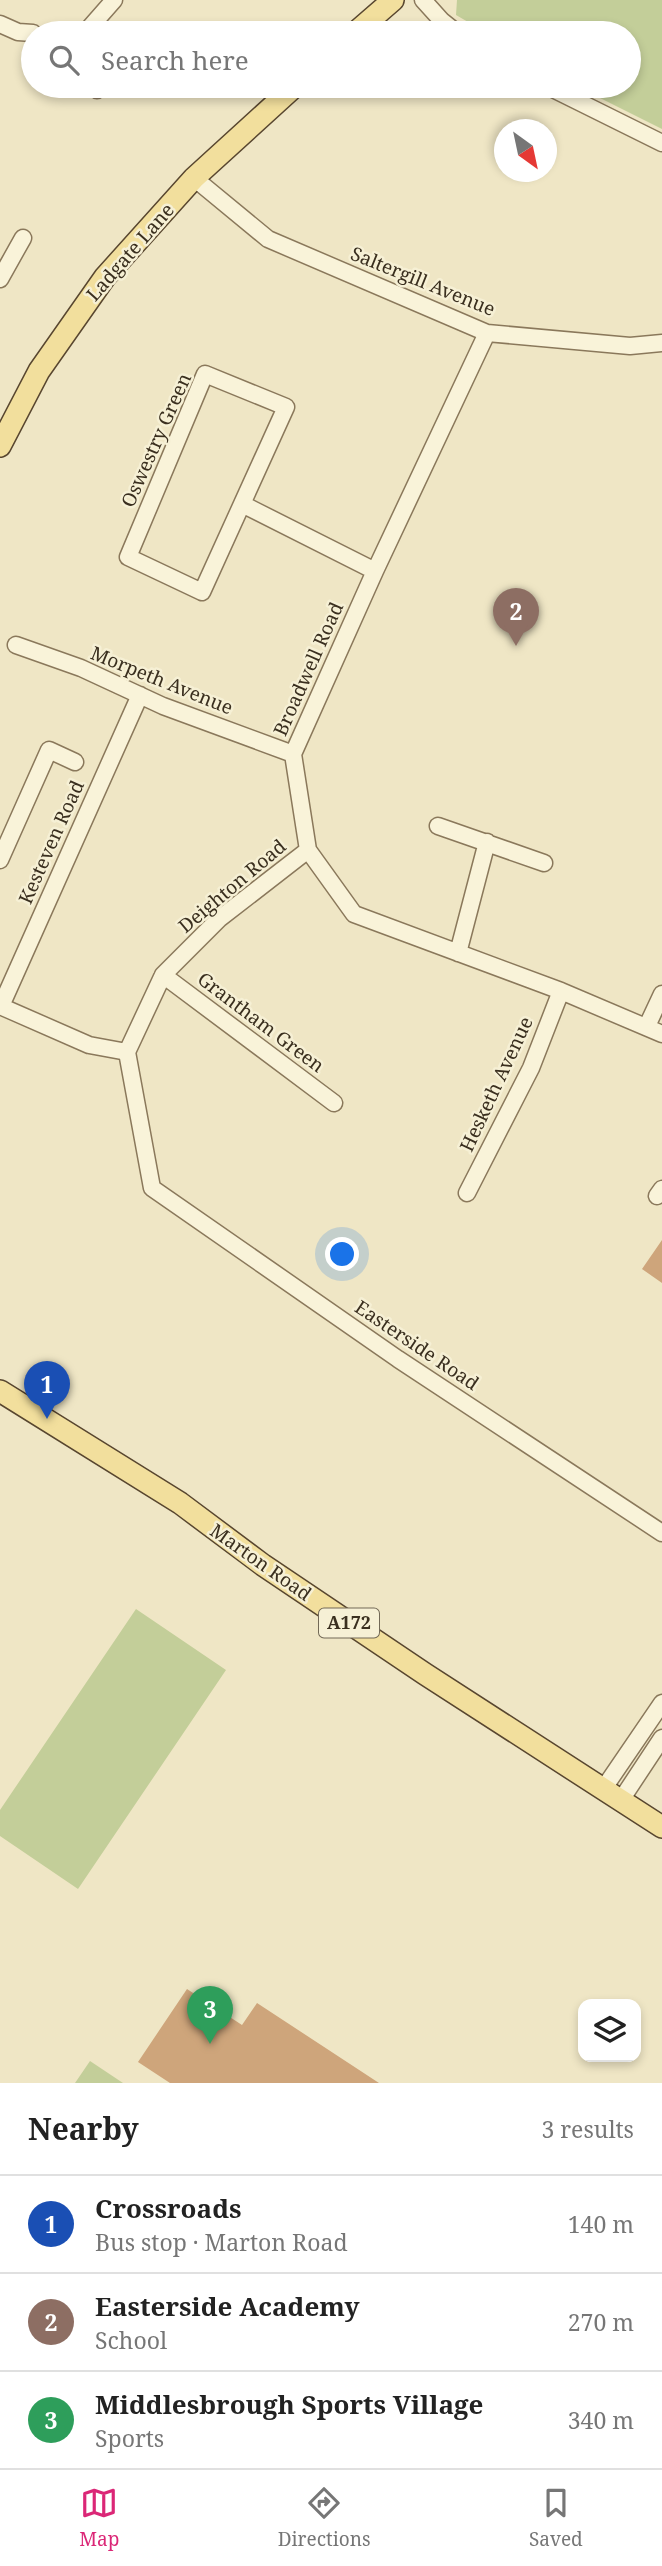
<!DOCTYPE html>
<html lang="en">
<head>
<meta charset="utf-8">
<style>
  body { margin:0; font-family:"Noto Serif",serif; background:#f6f6f6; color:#222 }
  .controls { position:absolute; right:21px; bottom:21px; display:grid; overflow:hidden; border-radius:14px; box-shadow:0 4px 10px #0003 }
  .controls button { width:63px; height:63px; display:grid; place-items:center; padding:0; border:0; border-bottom:2px solid #e0e0e0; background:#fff; color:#222; font:35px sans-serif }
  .compass { position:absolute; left:494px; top:119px; width:63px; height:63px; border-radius:50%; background:#fff; box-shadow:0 4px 10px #0003; rotate:147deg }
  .you { position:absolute; left:343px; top:1255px; width:24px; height:24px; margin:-18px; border:5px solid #fff; border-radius:50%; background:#1a73e8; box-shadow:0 0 0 10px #1a73e833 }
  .badge { display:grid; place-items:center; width:46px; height:46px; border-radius:50%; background:#db2777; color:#fff; font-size:23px; font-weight:700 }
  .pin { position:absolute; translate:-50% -58px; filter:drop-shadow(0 2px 4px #0008) }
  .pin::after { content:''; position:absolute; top:37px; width:24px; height:21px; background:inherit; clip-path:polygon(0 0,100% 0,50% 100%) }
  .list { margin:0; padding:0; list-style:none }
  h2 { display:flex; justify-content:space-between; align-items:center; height:91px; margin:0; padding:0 28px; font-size:30px }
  h2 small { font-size:23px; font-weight:400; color:#767676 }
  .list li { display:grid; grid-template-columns:46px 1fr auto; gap:21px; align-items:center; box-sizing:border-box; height:98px; padding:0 28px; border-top:2px solid #e0e0e0 }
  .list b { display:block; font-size:26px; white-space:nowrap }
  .list p { margin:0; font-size:23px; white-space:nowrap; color:#767676 }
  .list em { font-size:23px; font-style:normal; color:#767676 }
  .icon { flex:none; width:38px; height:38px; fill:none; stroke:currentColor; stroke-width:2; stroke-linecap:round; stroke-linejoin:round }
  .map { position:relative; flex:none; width:662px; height:2083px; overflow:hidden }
  .search { position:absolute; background:#fff; box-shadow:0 4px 10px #0003; left:21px; right:21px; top:21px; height:77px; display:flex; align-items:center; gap:18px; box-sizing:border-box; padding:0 24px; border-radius:38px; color:#767676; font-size:26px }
  .sheet { height:385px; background:#fff }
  nav { display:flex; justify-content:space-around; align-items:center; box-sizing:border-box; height:98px; border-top:2px solid #e0e0e0; background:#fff; font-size:19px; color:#767676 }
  nav a { display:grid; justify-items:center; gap:4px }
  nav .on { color:#db2777 }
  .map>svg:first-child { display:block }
  .green { fill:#c3ce99 }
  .building { fill:#cea57b }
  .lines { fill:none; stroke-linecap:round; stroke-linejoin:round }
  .minor-casing { stroke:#8a785b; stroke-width:19 }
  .major-casing { stroke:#58462f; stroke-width:24 }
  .minor { stroke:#f9f3d9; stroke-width:16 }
  .major { stroke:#f2df9d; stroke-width:21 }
  .labels { text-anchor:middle; stroke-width:5; stroke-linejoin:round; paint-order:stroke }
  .shield { fill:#f6f0d5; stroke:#726956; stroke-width:2 }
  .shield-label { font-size:18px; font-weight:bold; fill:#3a2f1f }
  .street-label { font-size:19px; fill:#3a2f1f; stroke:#f6f0d5 }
</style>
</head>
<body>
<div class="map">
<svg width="662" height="2083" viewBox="0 0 662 2083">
  <rect width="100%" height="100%" fill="#efe6c5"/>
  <path class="green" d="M 457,0 L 662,0 L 662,129 L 576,86 L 629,86 L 629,33 L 487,33 L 456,15 Z
    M 136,1609 L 226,1670 L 78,1889 L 0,1836 L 0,1810 Z
    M 90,2061 L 123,2083 L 75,2083 Z"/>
  <path class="building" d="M 662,1240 L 662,1283 L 642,1269 Z
    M 187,1989 L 242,2025 L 257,2003 L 379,2083 L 170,2083 L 138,2062 Z"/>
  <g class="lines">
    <g class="minor-casing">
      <path id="minor" d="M 423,0 L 442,21 L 457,33
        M 0,24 L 18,32 L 33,33
        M 85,33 L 114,0
        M 93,86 L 97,90
        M 547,86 L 662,143
        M 194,178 L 268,239 L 487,333 L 630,346 L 662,343
        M 0,279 L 23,238
        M 487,333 L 375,571 L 293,754 L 308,850 L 354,914 L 561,991 L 662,1034
        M 205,374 L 286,407 L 202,592 L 128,557 Z
        M 242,504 L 375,571
        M 16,645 L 81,668 L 163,706 L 293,754
        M 438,826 L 544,863
        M 308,850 L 219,919 L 163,975 L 127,1052 L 152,1188 L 398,1359 L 662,1533
        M 0,860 L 49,750 L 75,762
        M 458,953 L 487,842
        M 163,975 L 334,1103
        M 0,1006 L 89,1045 L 127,1052
        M 1,1006 L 140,695
        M 647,1026 L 662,994
        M 467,1193 L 531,1068 L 561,991
        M 657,1196 L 662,1189
        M 604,1788 L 662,1703
        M 621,1800 L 662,1738"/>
    </g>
    <g class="major-casing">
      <path id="major" d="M 355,33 L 393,0
        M 0,446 L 39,371 L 105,277 L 194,178 L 295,86
        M 0,1391 L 180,1503 L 263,1565 L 425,1674 L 662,1827"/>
    </g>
    <use href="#minor" class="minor"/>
    <use href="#major" class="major"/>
  </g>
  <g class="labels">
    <rect class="shield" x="319" y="1608.5" width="60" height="29" rx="5"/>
    <g class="shield-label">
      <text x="349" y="1629">A172</text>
    </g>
    <g class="street-label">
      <text transform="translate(130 252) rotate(-49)" y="7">Ladgate Lane</text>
      <text transform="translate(423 281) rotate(22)" y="7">Saltergill Avenue</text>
      <text transform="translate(156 440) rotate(-66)" y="7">Oswestry Green</text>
      <text transform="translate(308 669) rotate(-66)" y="7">Broadwell Road</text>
      <text transform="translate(162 680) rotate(22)" y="7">Morpeth Avenue</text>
      <text transform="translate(51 842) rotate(-66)" y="7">Kesteven Road</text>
      <text transform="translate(232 886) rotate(-40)" y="7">Deighton Road</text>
      <text transform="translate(261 1022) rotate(37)" y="7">Grantham Green</text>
      <text transform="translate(496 1084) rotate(-65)" y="7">Hesketh Avenue</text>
      <text transform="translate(417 1345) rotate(34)" y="7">Easterside Road</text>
      <text transform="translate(261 1562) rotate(35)" y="7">Marton Road</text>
    </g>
  </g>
</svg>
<div class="controls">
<button><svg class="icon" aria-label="layers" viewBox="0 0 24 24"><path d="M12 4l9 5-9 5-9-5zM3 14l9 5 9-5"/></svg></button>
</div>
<svg class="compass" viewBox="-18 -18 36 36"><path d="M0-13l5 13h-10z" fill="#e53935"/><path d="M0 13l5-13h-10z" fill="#767676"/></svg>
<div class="you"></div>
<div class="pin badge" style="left:47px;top:1419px;background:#1a4fb4">1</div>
<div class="pin badge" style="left:516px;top:646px;background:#8d6e63">2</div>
<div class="pin badge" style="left:210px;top:2044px;background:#2e9e5b">3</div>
<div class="search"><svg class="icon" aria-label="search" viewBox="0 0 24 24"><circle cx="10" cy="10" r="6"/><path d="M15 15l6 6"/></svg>Search here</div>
</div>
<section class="sheet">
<h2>Nearby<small>3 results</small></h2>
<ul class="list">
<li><span class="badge" style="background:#1a4fb4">1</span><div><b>Crossroads</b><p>Bus stop · Marton Road</p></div><em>140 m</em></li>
<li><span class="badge" style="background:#8d6e63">2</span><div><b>Easterside Academy</b><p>School</p></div><em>270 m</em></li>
<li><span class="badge" style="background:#2e9e5b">3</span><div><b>Middlesbrough Sports Village</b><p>Sports</p></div><em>340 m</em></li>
</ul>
</section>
<nav>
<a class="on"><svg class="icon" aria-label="map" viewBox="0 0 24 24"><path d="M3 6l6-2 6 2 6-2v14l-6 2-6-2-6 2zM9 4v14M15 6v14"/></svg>Map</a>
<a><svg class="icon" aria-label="directions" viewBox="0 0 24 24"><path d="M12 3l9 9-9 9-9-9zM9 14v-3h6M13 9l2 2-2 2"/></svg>Directions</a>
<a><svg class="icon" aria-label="saved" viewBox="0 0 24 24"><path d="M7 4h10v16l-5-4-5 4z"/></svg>Saved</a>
</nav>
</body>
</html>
